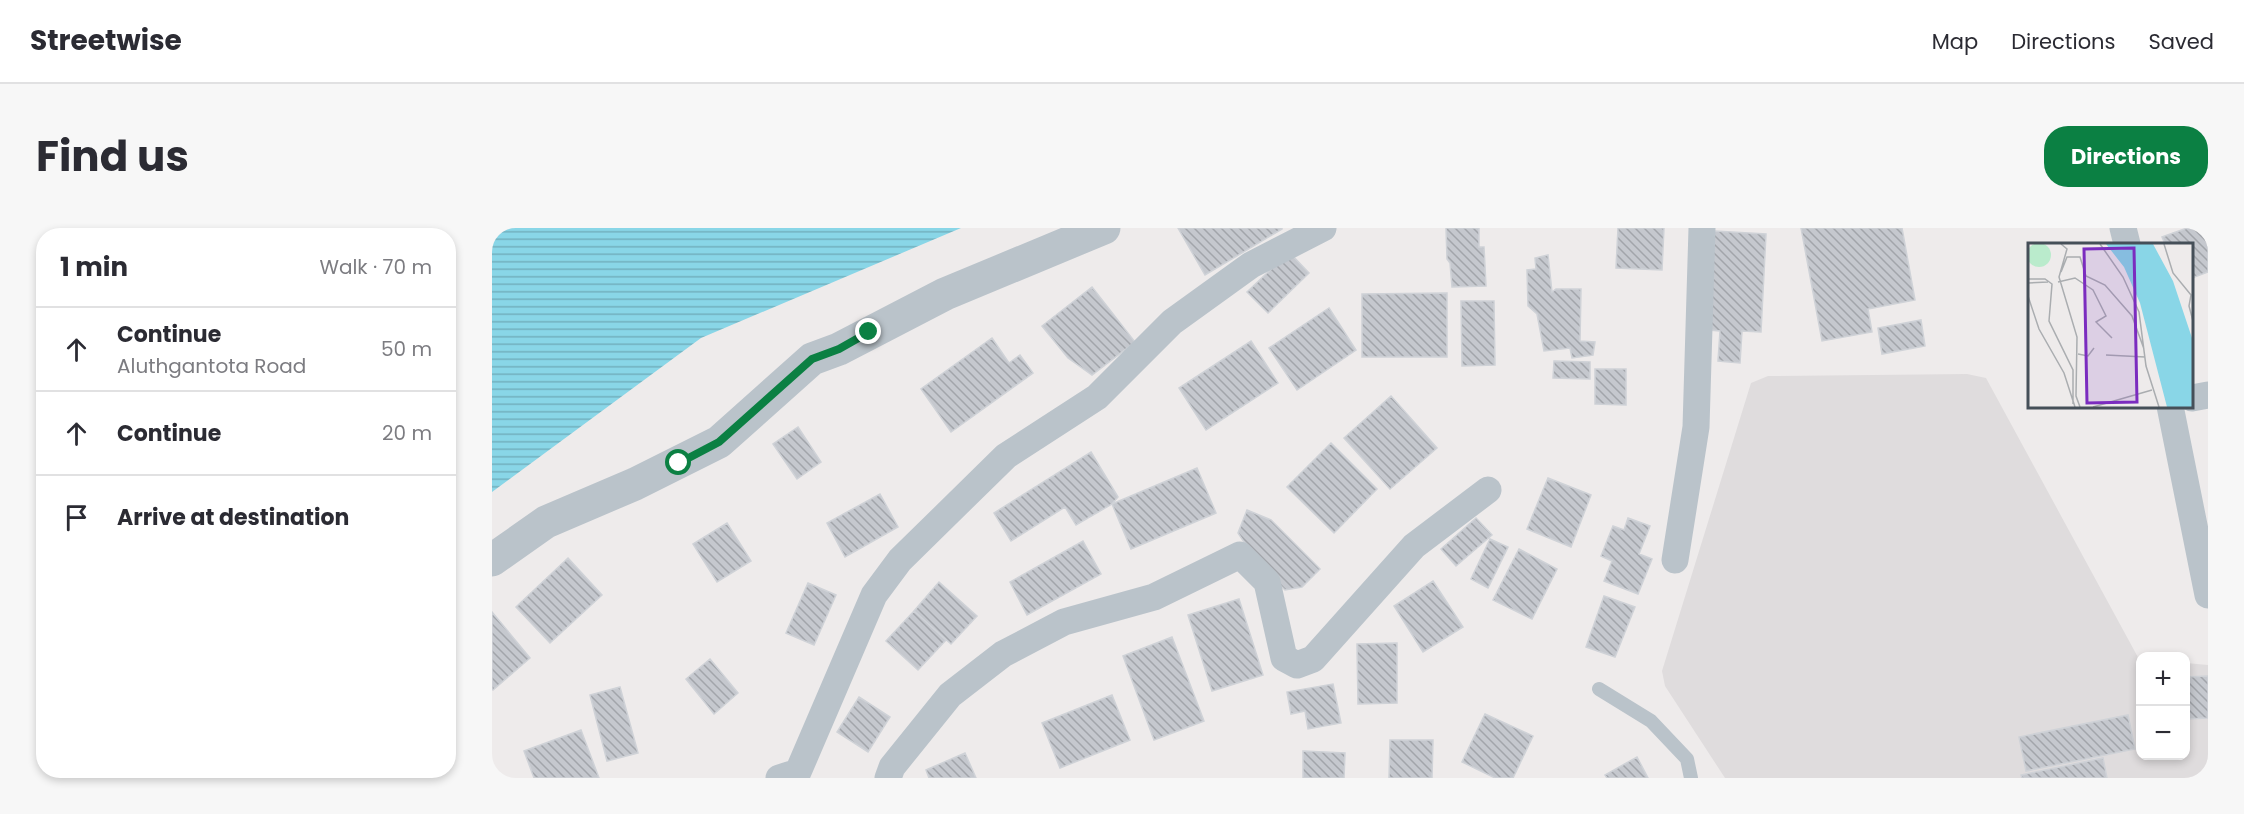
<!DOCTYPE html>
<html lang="en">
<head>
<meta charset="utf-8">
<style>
  body { margin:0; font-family:Poppins,sans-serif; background:#f7f7f7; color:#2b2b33 }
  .controls { position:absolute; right:18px; bottom:18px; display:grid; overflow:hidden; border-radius:12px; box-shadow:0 3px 9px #0003 }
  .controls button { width:54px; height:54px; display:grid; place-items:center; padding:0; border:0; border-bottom:2px solid #e1e1e2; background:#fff; color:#2b2b33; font:30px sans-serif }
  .stop { position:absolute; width:18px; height:18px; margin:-14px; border:4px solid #0b8043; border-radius:50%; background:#fff }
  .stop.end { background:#0b8043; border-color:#fff; box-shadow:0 2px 6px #0008 }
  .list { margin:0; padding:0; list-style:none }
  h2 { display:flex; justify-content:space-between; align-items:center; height:78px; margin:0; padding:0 24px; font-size:26px }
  h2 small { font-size:20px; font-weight:400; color:#7c7c81 }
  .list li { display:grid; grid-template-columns:39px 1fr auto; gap:18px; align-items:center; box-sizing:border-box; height:84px; padding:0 24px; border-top:2px solid #e1e1e2 }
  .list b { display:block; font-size:22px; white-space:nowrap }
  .list p { margin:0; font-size:20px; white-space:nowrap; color:#7c7c81 }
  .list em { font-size:20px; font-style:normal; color:#7c7c81 }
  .icon { flex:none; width:33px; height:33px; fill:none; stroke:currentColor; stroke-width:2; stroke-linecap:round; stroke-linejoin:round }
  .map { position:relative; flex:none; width:1716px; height:550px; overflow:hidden; border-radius:24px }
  header { display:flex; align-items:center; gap:36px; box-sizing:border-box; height:84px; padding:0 30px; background:#fff; border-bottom:2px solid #e1e1e2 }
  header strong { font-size:28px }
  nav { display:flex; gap:33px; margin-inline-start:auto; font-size:21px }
  .intro { display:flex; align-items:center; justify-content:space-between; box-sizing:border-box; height:144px; padding:0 36px }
  h1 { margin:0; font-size:42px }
  .button { padding:15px 27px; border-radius:24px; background:#0b8043; color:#fff; font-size:21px; font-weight:700 }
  main { display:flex; gap:36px; padding:0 36px }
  aside { flex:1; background:#fff; border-radius:24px; box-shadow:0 3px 9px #0003 }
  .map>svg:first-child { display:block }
  .education { fill:#dfdcdd }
  .water { fill:url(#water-rules) }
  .building { fill:url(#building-back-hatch); stroke:#cfd2d7; stroke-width:1.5 }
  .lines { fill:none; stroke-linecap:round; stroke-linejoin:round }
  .service { stroke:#bac3ca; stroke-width:14 }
  .minor { stroke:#bac3ca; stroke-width:27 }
  .tertiary { stroke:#bac3ca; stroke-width:33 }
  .route { stroke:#0b8043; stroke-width:8 }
  .inset-road { fill:none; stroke:#aaadb0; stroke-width:1.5 }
  .view { fill:#7b2cbf; fill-opacity:0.15; stroke:#7b2cbf; stroke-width:3 }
  .inset-edge { fill:none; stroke:#454f58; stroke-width:3 }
</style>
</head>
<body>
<header>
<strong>Streetwise</strong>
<nav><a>Map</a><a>Directions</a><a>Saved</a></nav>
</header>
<div class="intro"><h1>Find us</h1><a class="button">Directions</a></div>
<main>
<aside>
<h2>1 min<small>Walk · 70 m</small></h2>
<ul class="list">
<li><svg class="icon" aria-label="ahead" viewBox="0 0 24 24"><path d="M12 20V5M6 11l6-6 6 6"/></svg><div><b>Continue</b><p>Aluthgantota Road</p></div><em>50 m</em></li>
<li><svg class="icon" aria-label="ahead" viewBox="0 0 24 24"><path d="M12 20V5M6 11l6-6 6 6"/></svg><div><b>Continue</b></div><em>20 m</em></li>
<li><svg class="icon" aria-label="arrive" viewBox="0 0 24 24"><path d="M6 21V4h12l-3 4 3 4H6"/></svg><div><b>Arrive at destination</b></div></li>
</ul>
</aside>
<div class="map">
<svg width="1716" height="550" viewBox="0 0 1716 550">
  <defs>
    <pattern id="water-rules" width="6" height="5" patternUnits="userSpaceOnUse" patternTransform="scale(1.5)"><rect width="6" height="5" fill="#89d6e7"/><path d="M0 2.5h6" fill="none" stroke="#72b0be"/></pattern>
    <pattern id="building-back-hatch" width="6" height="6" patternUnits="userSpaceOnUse" patternTransform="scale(1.5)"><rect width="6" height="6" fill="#c5c8ce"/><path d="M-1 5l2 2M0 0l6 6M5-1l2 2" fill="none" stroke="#a2a5aa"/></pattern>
  </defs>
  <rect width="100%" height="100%" fill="#eeebeb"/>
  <path class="education" d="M 1475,146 L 1494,150 L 1648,433 L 1648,528 L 1694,528 L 1694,435 L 1716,437 L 1716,550 L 1233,550 L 1173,458 L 1170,443 L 1259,155 L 1276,148 Z"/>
  <path class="water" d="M 0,0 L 469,0 L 209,110 L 0,264 Z"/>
  <path class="building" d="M 686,0 L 790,0 L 790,1 L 713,47 Z
    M 954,0 L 987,0 L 987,19 L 992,19 L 994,58 L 960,59 L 958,35 L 955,31 Z
    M 1126,0 L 1172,0 L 1170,42 L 1124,40 Z
    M 1309,0 L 1410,0 L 1423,72 L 1376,81 L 1380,104 L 1330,113 Z
    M 1695,0 L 1716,0 L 1716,44 L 1700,50 L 1700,16 L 1673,16 L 1670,9 Z
    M 1222,3 L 1274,6 L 1269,104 L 1250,103 L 1248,135 L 1226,133 L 1228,103 L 1217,102 Z
    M 797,24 L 817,45 L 776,85 L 755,64 Z
    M 1056,27 L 1060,64 L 1064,61 L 1089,61 L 1088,113 L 1103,114 L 1101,127 L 1080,130 L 1078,120 L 1052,123 L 1045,86 L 1036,78 L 1035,42 L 1044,41 L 1043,30 Z
    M 600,59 L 643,114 L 600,147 L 576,130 L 550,98 Z
    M 955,65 L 955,129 L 870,129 L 870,66 Z
    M 969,73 L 1002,73 L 1003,137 L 970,138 Z
    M 837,80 L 864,122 L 805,162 L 777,120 Z
    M 1429,92 L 1433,118 L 1390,126 L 1386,100 Z
    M 500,110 L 517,135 L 528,127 L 541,145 L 459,204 L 429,161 Z
    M 759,113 L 786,155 L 714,202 L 687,160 Z
    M 1062,133 L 1098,134 L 1098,151 L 1061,150 Z
    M 1103,141 L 1134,141 L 1134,177 L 1103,176 Z
    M 899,168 L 945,220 L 898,261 L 852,210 Z
    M 306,199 L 329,234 L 305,251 L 281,216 Z
    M 839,215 L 885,261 L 842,305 L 795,259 Z
    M 599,224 L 626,269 L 620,276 L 584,297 L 573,279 L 519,313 L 502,285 Z
    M 705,240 L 724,285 L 639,321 L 620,276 Z
    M 1056,250 L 1099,267 L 1079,319 L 1035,301 Z
    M 388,266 L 406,299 L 353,329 L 335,295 Z
    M 755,282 L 779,292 L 828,341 L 810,359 L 793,362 L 750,320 L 752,314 L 746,305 Z
    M 984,290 L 1000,307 L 964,338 L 949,321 Z
    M 1136,290 L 1158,298 L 1147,326 L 1160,331 L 1146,366 L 1112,353 L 1120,333 L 1109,328 L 1121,298 L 1132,302 Z
    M 235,295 L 259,333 L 225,354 L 201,316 Z
    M 998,311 L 1016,319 L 996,360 L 979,351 Z
    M 591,313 L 609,346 L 535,387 L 518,354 Z
    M 1027,321 L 1065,341 L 1040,391 L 1001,372 Z
    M 76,330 L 110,367 L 58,415 L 24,379 Z
    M 941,353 L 971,399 L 931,424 L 902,378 Z
    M 447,354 L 485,388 L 459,416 L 422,383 Z
    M 316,355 L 344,367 L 322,417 L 294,405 Z
    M 1112,368 L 1143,379 L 1123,429 L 1094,419 Z
    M 747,371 L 771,447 L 720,463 L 696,387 Z
    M 422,383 L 454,412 L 426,442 L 394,413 Z
    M 0,384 L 38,430 L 1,462 L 0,461 Z
    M 680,409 L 712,493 L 662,512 L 631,428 Z
    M 905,415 L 905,475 L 866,476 L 865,416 Z
    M 218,431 L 246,465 L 222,486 L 194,451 Z
    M 1716,448 L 1716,490 L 1696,491 L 1695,449 Z
    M 841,456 L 849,495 L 816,501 L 813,483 L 799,486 L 795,464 Z
    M 128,459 L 146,525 L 115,533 L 98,467 Z
    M 620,467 L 638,512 L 568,540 L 550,495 Z
    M 367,469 L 398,489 L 376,524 L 345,504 Z
    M 993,486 L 1041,508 L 1021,550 L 1003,550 L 970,534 Z
    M 1636,487 L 1643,521 L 1534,543 L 1527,509 Z
    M 89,502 L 107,550 L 42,550 L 32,523 Z
    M 898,512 L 941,512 L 940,550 L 897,550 Z
    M 811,523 L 853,525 L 852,550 L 811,550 Z
    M 473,525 L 484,550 L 437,550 L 434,542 Z
    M 1145,529 L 1156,550 L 1115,550 L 1113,547 Z
    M 1611,530 L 1615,550 L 1530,550 L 1529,547 Z"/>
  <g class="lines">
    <path class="service" d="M 1107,461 L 1159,493 L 1195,531 L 1199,550"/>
    <path class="minor" d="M 1631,0 L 1635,16
      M 1700,170 L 1716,167
      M 1678,178 L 1716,367
      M 1183,332 L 1204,199 L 1210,0
      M 287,550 L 306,544 L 382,367 L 408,332 L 514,228 L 605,169 L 680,94 L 759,37 L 831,0
      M 396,550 L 400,539 L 458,467 L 511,426 L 572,394 L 662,369 L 748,327 L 775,354 L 792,430 L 805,437 L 821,431 L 922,318 L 996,262"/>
    <path class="tertiary" d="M 0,332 L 54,294 L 143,256 L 227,214 L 320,131 L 347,121 L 453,66 L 612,0"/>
  </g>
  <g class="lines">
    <path class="route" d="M 187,235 L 227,214 L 320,131 L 347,121 L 377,104"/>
  </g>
  <g transform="translate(1536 15)">
    <rect width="165" height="165" fill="#eeebeb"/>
    <path d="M-1 12a12 12 0 1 1 24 0a12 12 0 1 1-24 0Z" fill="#baebcc"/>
    <path d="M 78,1 L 125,1 L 145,38 L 165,98 L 165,164 L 139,164 L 112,60 L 96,24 Z" fill="#89d6e7"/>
    <path class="inset-road" d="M 33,1 L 39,6 L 31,34 L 49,94 L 48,153 L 52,164M 72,1 L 95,34 L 111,69 L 118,123 L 131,164M 136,1 L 145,30 L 163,52 L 161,63 L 165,78M 33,29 L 39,14 L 52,14 L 58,33 L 77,42 L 104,73 L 116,106M 0,36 L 17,36 L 24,41 L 21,78 L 45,127 L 45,161M 30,39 L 47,35 L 65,47 L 78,73 L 68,79 L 84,95M 0,40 L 20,39M 0,53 L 11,86 L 36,130 L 47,164M 50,111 L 60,113 L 66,105M 78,112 L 117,114M 65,164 L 124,147"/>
    <path class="view" d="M 106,5 L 109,159 L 59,160 L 56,6 Z"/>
    <rect width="165" height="165" class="inset-edge"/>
  </g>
</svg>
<div class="controls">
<button>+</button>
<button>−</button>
</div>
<div class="stop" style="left:187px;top:235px"></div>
<div class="stop end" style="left:377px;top:104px"></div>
</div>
</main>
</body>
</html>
